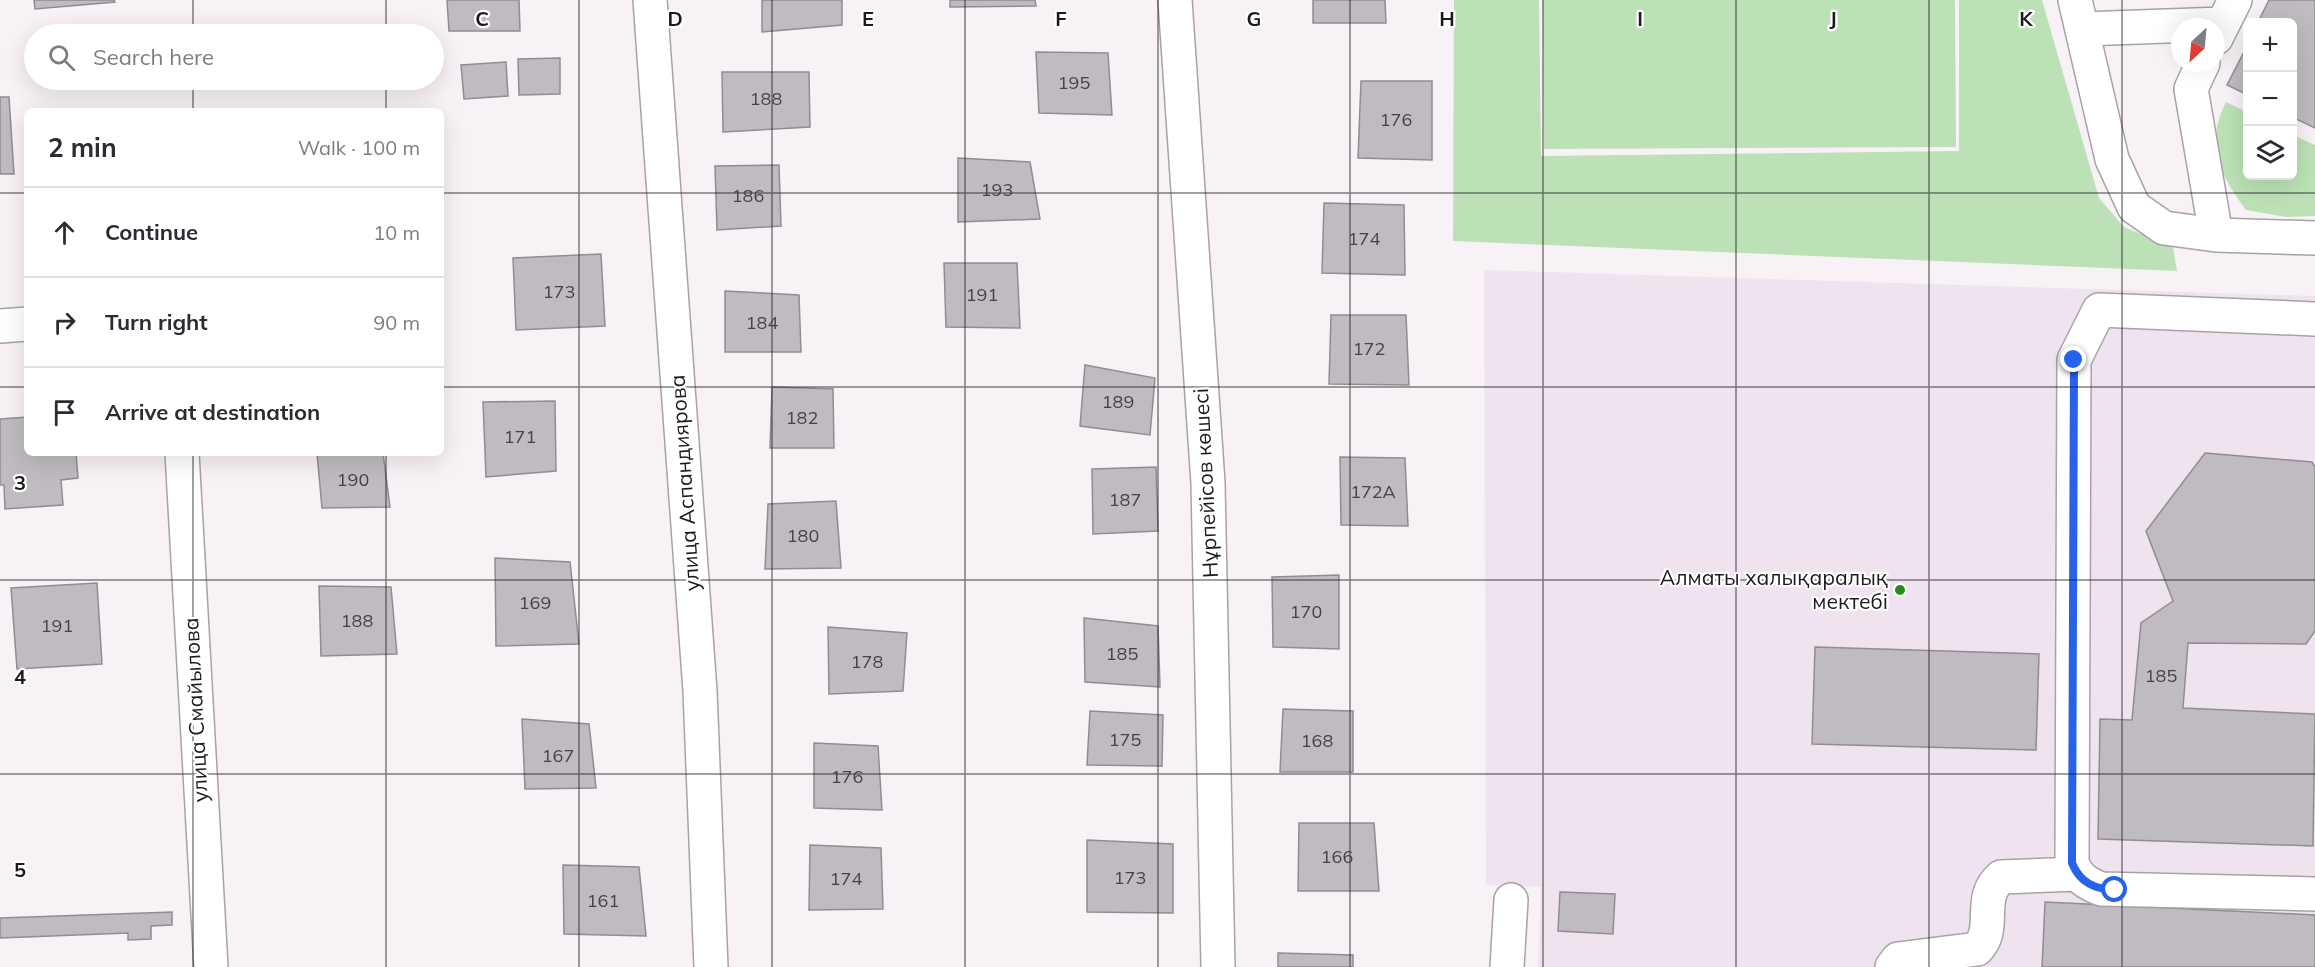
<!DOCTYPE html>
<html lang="en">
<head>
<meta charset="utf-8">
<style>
  body { margin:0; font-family:Mulish,sans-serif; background:#f2f2f3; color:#2b2b33 }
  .controls { position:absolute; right:18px; top:18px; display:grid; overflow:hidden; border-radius:9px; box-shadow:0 6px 24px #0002 }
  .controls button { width:54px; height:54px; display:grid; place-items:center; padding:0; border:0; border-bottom:2px solid #e1e1e2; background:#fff; color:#2b2b33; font:30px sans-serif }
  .compass { position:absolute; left:2171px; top:18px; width:54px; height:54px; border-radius:50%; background:#fff; box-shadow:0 6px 24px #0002; rotate:206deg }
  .stop { position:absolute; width:18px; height:18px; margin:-14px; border:4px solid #2563eb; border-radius:50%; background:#fff }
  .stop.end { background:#2563eb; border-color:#fff; box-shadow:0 2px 6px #0008 }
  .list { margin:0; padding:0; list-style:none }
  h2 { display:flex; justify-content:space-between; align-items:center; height:78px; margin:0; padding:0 24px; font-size:26px }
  h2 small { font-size:20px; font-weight:400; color:#7c7c81 }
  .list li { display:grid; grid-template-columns:39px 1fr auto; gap:18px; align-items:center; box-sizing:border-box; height:90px; padding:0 24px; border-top:2px solid #e1e1e2 }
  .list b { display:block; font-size:22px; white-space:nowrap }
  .list em { font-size:20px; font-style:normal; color:#7c7c81 }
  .icon { flex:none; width:33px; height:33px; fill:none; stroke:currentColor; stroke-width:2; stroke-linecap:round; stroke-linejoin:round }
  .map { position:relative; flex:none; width:2315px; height:967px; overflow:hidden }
  .search { position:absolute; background:#fff; box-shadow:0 6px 24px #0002; left:24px; top:24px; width:420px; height:66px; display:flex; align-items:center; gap:15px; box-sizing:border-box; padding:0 21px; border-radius:33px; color:#7c7c81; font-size:22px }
  .panel { position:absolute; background:#fff; box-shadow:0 6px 24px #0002; left:24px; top:108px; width:420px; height:348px; border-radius:9px }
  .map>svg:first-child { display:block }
  .built { fill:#eee3ee }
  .green { fill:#bce1b6 }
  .building { fill:#c0bbc0; stroke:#918c91; stroke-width:1.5 }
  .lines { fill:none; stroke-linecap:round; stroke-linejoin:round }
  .minor-casing { stroke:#a8a2a7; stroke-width:36 }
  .minor { stroke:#fff; stroke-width:33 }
  .route { stroke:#2563eb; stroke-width:8 }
  .grid { fill:none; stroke:#1c1a1c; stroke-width:1.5; stroke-opacity:0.55 }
  .poi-dot { fill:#228e12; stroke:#fff; stroke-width:2 }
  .labels { text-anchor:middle; stroke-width:4.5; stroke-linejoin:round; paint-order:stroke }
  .number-label { font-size:18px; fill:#454245 }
  .street-label { font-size:21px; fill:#1c1a1c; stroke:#fff }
  .poi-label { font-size:21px; fill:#1c1a1c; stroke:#fff; text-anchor:end }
  .grid-label { font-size:20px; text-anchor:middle; font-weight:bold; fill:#1c1a1c; stroke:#fff; stroke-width:4.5; stroke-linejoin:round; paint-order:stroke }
</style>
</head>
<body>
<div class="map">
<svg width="2315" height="967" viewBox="0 0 2315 967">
  <rect width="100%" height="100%" fill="#f8f2f7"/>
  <path class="built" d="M 1484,270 L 2315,296 L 2315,967 L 1538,967 L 1541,887 L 1486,885 Z"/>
  <path class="green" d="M 1454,0 L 1539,0 L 1541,156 L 1959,151 L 1959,0 L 2042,0 L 2099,198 L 2124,227 L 2173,247 L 2177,271 L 1453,241 Z
    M 1543,0 L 1955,0 L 1956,147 L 1544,149 Z
    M 2226,102 L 2247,112 L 2248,176 L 2292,176 L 2293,135 L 2315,145 L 2315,216 L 2286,217 L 2246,210 C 2220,174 2204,145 2226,102 Z"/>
  <path class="building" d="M 34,0 L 114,0 L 115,2 L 35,9 Z
    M 447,0 L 519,0 L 520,31 L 449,31 Z
    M 762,0 L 842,0 L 842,25 L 762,32 Z
    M 950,0 L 1035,0 L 1036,6 L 950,7 Z
    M 1313,0 L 1385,0 L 1386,23 L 1313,23 Z
    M 2269,0 L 2315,0 L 2315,128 L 2292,117 L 2292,22 L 2258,22 Z
    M 2248,44 L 2248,95 L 2227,85 Z
    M 1036,52 L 1108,53 L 1112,115 L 1039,113 Z
    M 560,58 L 560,94 L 519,95 L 518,59 Z
    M 506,62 L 508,96 L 464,99 L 461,65 Z
    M 722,72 L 809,72 L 810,127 L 723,132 Z
    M 1361,81 L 1432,81 L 1432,160 L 1358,158 Z
    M 0,97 L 9,97 L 14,174 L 0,174 Z
    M 958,158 L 1030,162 L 1040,219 L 958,222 Z
    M 779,165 L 781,226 L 717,230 L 715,166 Z
    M 1324,203 L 1404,205 L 1405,275 L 1322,273 Z
    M 601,254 L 605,326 L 516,330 L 513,258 Z
    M 944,263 L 1017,263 L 1020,328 L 946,327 Z
    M 725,291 L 799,295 L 801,352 L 725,352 Z
    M 1331,315 L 1406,315 L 1409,385 L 1329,384 Z
    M 1085,365 L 1155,378 L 1150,435 L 1080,426 Z
    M 772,387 L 833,389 L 834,448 L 770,448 Z
    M 555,401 L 556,471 L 486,477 L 483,402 Z
    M 27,417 L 27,453 L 76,453 L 78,478 L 61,480 L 63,505 L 5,509 L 4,485 L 0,485 L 0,419 Z
    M 317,453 L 383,453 L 390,507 L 322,508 Z
    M 2205,453 L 2312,462 L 2315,467 L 2315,631 L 2306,644 L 2188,643 L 2183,708 L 2315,714 L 2313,846 L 2098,839 L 2100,719 L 2132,720 L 2141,623 L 2173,601 L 2146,531 Z
    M 1340,457 L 1405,458 L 1408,526 L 1341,525 Z
    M 1156,467 L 1158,531 L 1093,534 L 1092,469 Z
    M 836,501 L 841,568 L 765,569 L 768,504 Z
    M 495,558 L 570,562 L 579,644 L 496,646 Z
    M 1339,575 L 1339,649 L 1273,647 L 1272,577 Z
    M 97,583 L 102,664 L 17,669 L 11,588 Z
    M 319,586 L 391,587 L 397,654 L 321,656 Z
    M 1084,618 L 1158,626 L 1160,687 L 1085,682 Z
    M 828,627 L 907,633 L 903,691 L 829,694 Z
    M 1815,647 L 2039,654 L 2036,750 L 1812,744 Z
    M 1283,709 L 1353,711 L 1353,772 L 1280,772 Z
    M 1090,711 L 1163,715 L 1162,766 L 1087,765 Z
    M 522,719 L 589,724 L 596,788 L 525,789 Z
    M 814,743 L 878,746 L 882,810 L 814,808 Z
    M 1299,823 L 1374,823 L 1379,891 L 1298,891 Z
    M 1087,840 L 1173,844 L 1173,913 L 1087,912 Z
    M 810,845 L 881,848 L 883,909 L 809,910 Z
    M 563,865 L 639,867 L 646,936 L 564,934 Z
    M 1560,892 L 1615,894 L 1613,934 L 1558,931 Z
    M 2045,902 L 2315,915 L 2315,967 L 2042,967 Z
    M 172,912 L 172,925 L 151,926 L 151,939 L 128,940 L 128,933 L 0,938 L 0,918 Z
    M 1278,953 L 1353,955 L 1353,967 L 1278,967 Z"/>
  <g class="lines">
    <g class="minor-casing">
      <path id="minor" d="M 650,0 L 700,691 L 711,967
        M 1175,0 L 1208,483 L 1218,967
        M 2075,0 L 2112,159 L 2134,207 L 2164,228 L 2216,235 L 2315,238
        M 2082,29 L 2223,24
        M 2216,38 L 2235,0
        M 2203,63 L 2191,89 L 2216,235
        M 2315,319 L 2099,310 L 2074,360 L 2072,863 C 2078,878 2086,883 2101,889 L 2315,894
        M 0,326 L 27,324
        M 182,453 L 211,967
        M 1507,967 L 1511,900
        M 1892,967 L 1898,959 L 1977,949 C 1998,928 1976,899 2001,877 L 2077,874"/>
    </g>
    <use href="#minor" class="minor"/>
  </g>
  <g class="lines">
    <path class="route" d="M 2074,360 L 2072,863 C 2080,883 2095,889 2115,890"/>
  </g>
  <path class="grid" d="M 193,0 L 193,34M 386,0 L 386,34M 579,0 L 579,967M 772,0 L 772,967M 965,0 L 965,967M 1158,0 L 1158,967M 1350,0 L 1350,967M 1543,0 L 1543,967M 1736,0 L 1736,967M 1929,0 L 1929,967M 2122,0 L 2122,967M 193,80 L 193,111M 386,80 L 386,111M 0,193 L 27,193M 441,193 L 2315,193M 0,387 L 27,387M 441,387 L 2315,387M 193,453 L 193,967M 386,453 L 386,967M 0,580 L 2315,580M 0,774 L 2315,774"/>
  <circle class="poi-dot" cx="1900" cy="590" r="6"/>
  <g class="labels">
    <g class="number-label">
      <text x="1074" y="89">195</text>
      <text x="766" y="105">188</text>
      <text x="1396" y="126">176</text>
      <text x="997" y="196">193</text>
      <text x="748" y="202">186</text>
      <text x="1364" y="245">174</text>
      <text x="559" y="298">173</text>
      <text x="982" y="301">191</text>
      <text x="762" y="329">184</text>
      <text x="1369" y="355">172</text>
      <text x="1118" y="408">189</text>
      <text x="802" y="424">182</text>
      <text x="520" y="443">171</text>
      <text x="353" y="486">190</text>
      <text x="1373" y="498">172А</text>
      <text x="1125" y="506">187</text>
      <text x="803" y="542">180</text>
      <text x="535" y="609">169</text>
      <text x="1306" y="618">170</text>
      <text x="357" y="627">188</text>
      <text x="57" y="632">191</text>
      <text x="1122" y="660">185</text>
      <text x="867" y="668">178</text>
      <text x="2161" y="682">185</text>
      <text x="1125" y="746">175</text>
      <text x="1317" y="747">168</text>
      <text x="558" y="762">167</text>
      <text x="847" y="783">176</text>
      <text x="1337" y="863">166</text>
      <text x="1130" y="884">173</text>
      <text x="846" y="885">174</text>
      <text x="603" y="907">161</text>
    </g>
    <g class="street-label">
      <text transform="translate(685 483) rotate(-94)" y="7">улица Аспандиярова</text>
      <text transform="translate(1206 483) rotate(-93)" y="7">Нұрпейісов көшесі</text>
      <text transform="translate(196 710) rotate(-93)" y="7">улица Смайылова</text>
    </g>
    <g class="poi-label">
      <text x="1888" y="585">Алматы халықаралық<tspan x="1888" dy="24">мектебі</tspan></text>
    </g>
  </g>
  <g class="grid-label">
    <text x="482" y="26">C</text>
    <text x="675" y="26">D</text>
    <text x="868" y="26">E</text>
    <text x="1061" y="26">F</text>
    <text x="1254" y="26">G</text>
    <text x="1447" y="26">H</text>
    <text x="1640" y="26">I</text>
    <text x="1833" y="26">J</text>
    <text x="2026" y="26">K</text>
    <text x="20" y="490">3</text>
    <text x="20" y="684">4</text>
    <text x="20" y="877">5</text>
  </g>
</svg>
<div class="controls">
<button>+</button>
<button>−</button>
<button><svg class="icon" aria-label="layers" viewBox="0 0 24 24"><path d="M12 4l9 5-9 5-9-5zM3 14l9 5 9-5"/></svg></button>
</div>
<svg class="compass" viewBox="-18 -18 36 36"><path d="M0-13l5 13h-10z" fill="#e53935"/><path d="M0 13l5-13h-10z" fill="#7c7c81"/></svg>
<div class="stop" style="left:2115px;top:890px"></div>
<div class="stop end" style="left:2074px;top:360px"></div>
<div class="search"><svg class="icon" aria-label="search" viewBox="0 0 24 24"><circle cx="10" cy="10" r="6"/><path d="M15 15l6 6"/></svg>Search here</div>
<section class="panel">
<h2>2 min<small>Walk · 100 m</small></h2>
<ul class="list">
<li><svg class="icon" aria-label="ahead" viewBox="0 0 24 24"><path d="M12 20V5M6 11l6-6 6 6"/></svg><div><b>Continue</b></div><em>10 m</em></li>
<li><svg class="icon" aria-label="right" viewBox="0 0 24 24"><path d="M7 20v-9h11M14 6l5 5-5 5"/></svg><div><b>Turn right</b></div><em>90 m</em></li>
<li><svg class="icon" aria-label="arrive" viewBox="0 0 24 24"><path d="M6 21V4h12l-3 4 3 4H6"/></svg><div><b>Arrive at destination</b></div></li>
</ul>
</section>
</div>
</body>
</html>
